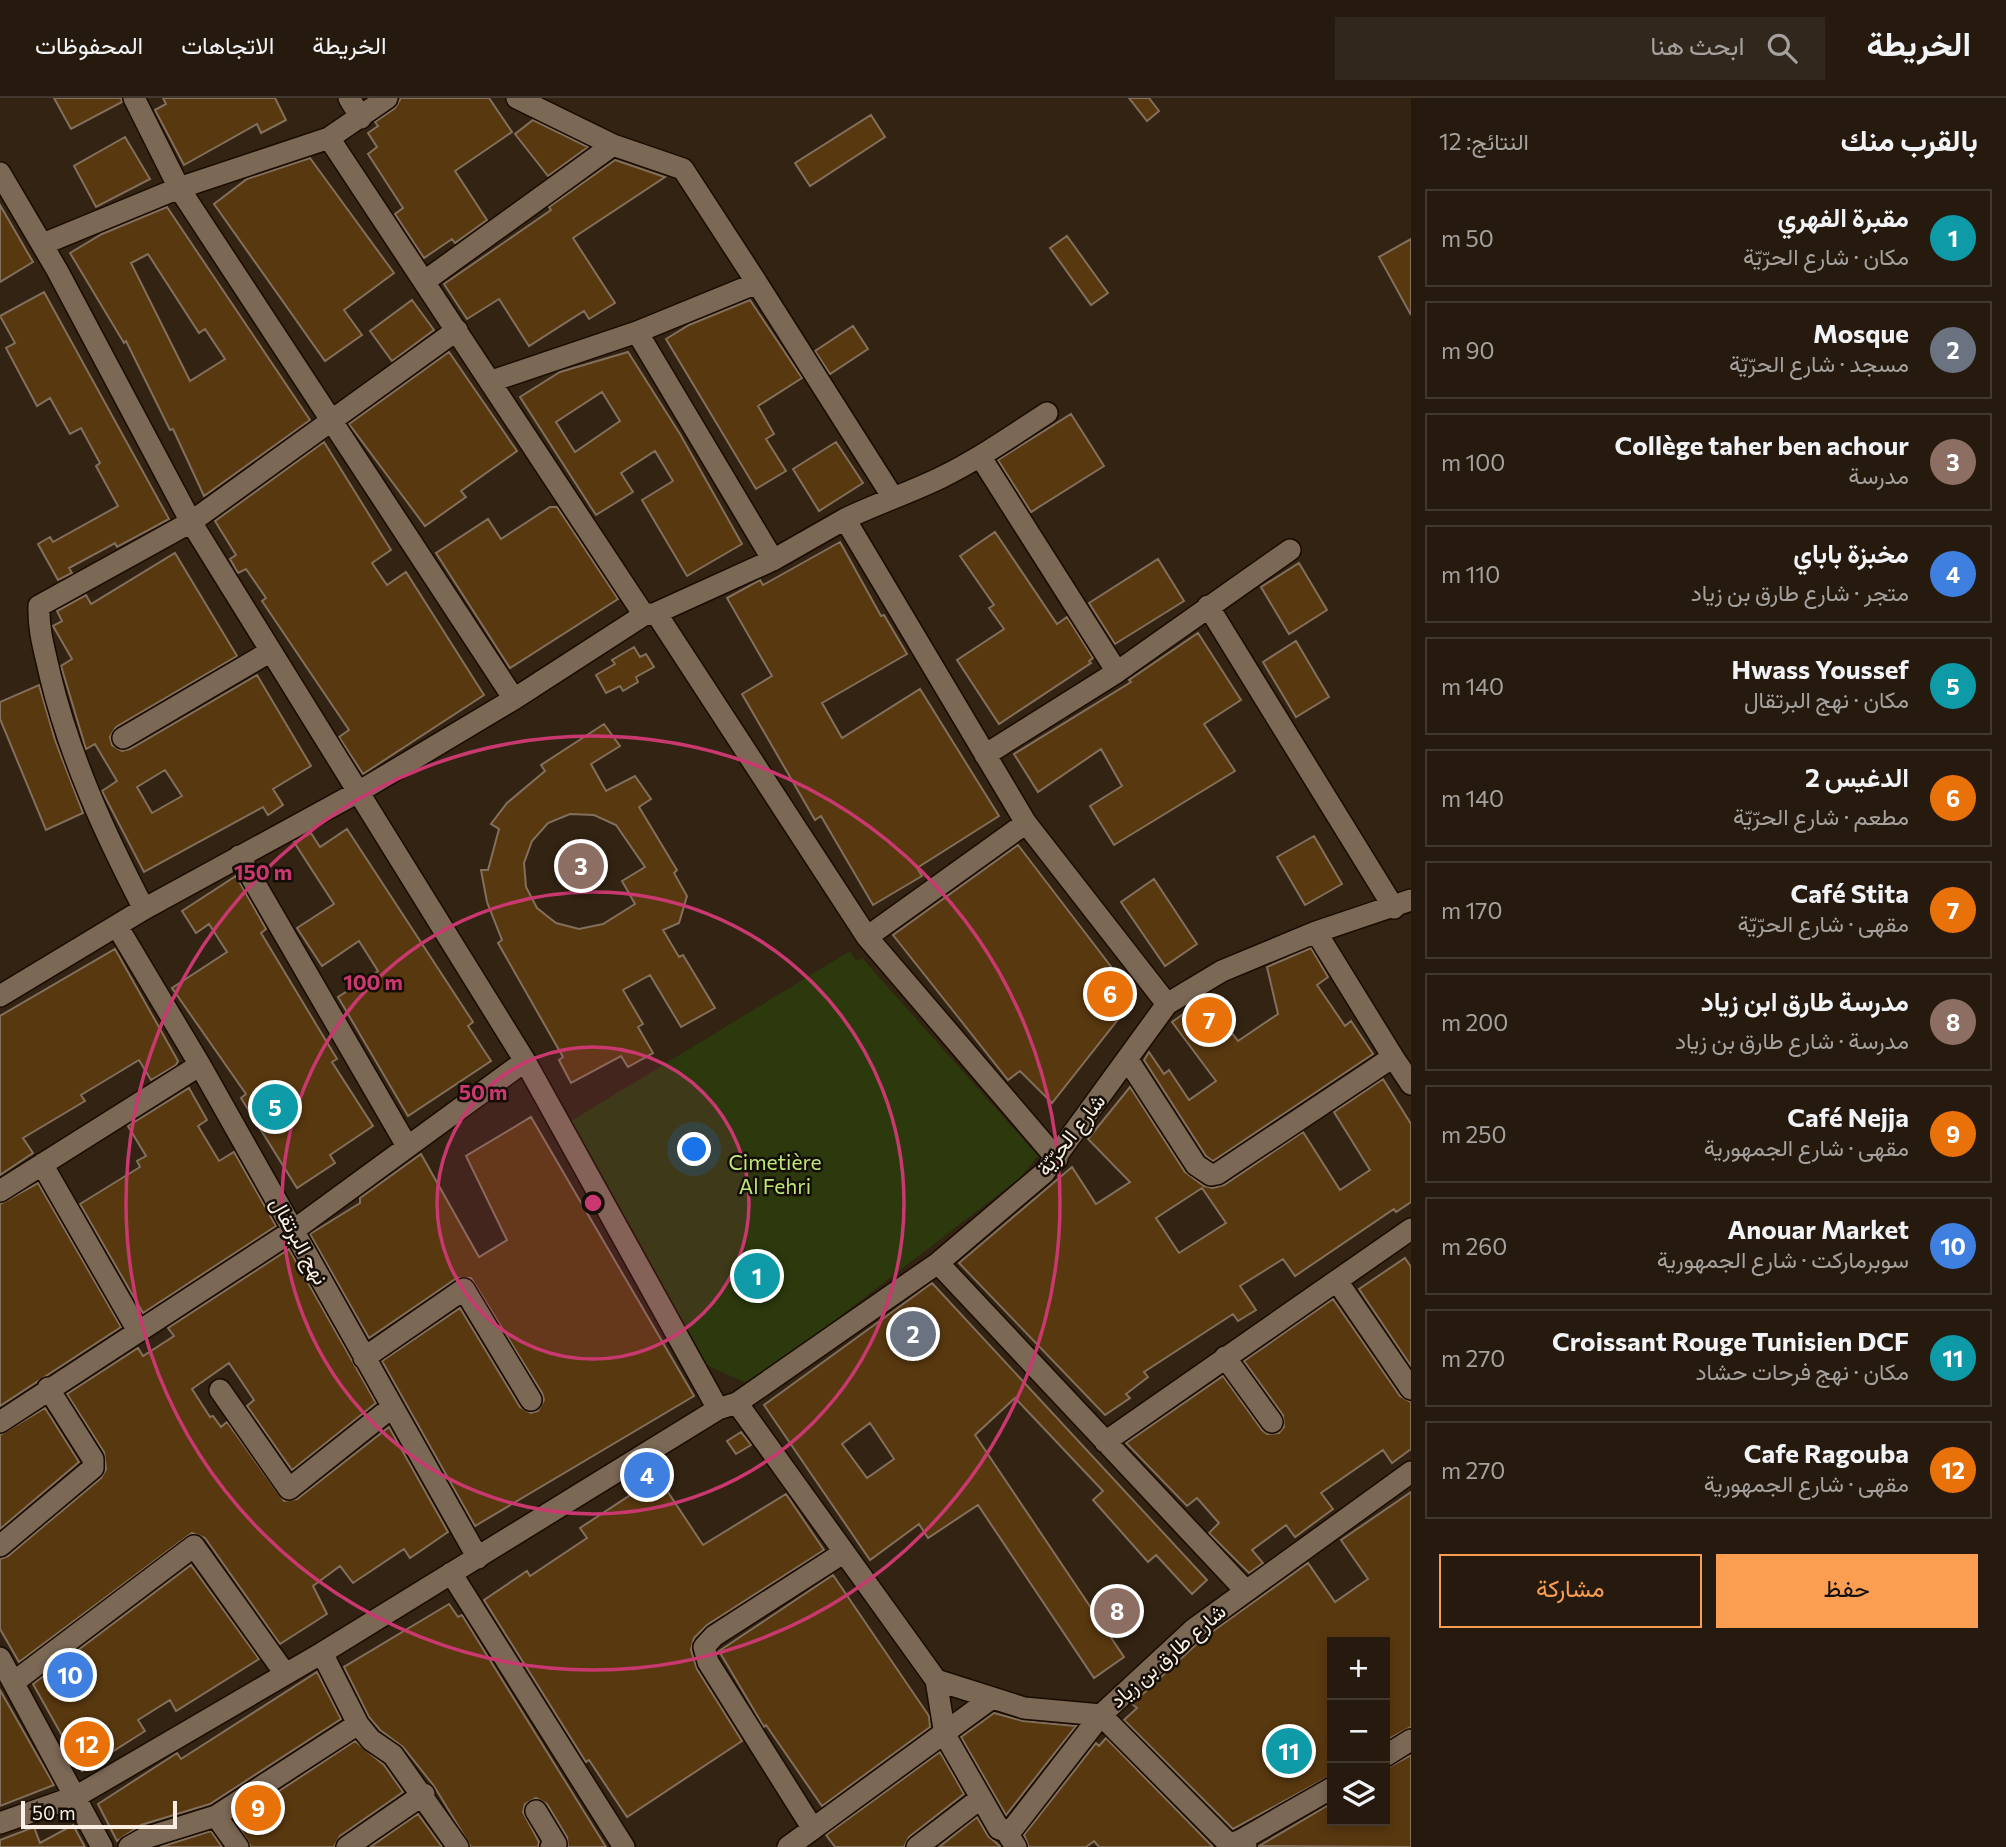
<!DOCTYPE html>
<html lang="ar">
<head>
<meta charset="utf-8">
<style>
  body { margin:0; font-family:Commissioner,Vazirmatn,sans-serif; background:#32271c; color:#f1f3f6; direction:rtl }
  .controls { position:absolute; right:21px; bottom:21px; display:grid; overflow:hidden; border-radius:0px; box-shadow:0 4px 10px #0003 }
  .controls button { width:63px; height:63px; display:grid; place-items:center; padding:0; border:0; border-bottom:2px solid #42382e; background:#261a0e; color:#f1f3f6; font:35px sans-serif }
  .scale { position:absolute; left:21px; bottom:18px; width:156px; box-sizing:border-box; padding-left:7px; border:4px solid #f9efe4; border-top:0; font-size:19px; line-height:24px; white-space:nowrap; color:#f9efe4; -webkit-text-stroke:5px #150e07; paint-order:stroke }
  .you { position:absolute; left:695px; top:1052px; width:24px; height:24px; margin:-18px; border:5px solid #fff; border-radius:50%; background:#1a73e8; box-shadow:0 0 0 10px #1a73e833 }
  .badge { display:grid; place-items:center; width:46px; height:46px; border-radius:50%; background:#fb9e51; color:#fff; font-size:23px; font-weight:700 }
  .pin { position:absolute; translate:-50% -50%; border:4px solid #fff; box-shadow:0 2px 7px #0006 }
  .list { margin:0; padding:0; list-style:none }
  h2 { display:flex; justify-content:space-between; align-items:center; height:91px; margin:0; padding:0 28px; font-size:30px }
  h2 small { font-size:23px; font-weight:400; color:#a4a19e }
  .list li { display:grid; grid-template-columns:46px 1fr auto; gap:21px; align-items:center; box-sizing:border-box; height:98px; margin:0 14px 14px; padding:0 14px; border:2px solid #42382e; border-radius:0px }
  .list b { display:block; font-size:26px; white-space:nowrap }
  .list p { margin:0; font-size:23px; white-space:nowrap; color:#a4a19e }
  .list em { font-size:23px; font-style:normal; color:#a4a19e }
  .actions { display:flex; gap:14px; padding:21px 28px }
  .actions a { flex:1; padding:16px 0; border:2px solid #fb9e51; border-radius:0px; text-align:center; font-size:24px; color:#fb9e51 }
  .actions .main { background:#fb9e51; color:#111 }
  .icon { flex:none; width:38px; height:38px; fill:none; stroke:currentColor; stroke-width:2; stroke-linecap:round; stroke-linejoin:round }
  .map { position:relative; flex:none; width:1411px; height:1749px; overflow:hidden; direction:ltr }
  header { display:flex; align-items:center; gap:42px; box-sizing:border-box; height:98px; padding:0 35px; background:#261a0e; border-bottom:2px solid #42382e }
  header strong { font-size:33px }
  nav { display:flex; gap:38px; margin-inline-start:auto; font-size:24px }
  .search { width:490px; height:63px; background:#32271c; display:flex; align-items:center; gap:18px; box-sizing:border-box; padding:0 24px; border-radius:0px; color:#a4a19e; font-size:26px }
  main { display:flex }
  aside { flex:1; background:#261a0e }
  .map>svg:first-child { display:block }
  .green { fill:#2b390c }
  .building { fill:#58380f; stroke:#826f5c; stroke-width:2; fill-rule:evenodd }
  .lines { fill:none; stroke-linecap:round; stroke-linejoin:round }
  .minor-casing { stroke:#1a0b00; stroke-width:24 }
  .minor { stroke:#7b6855; stroke-width:21 }
  .ring { fill:none; stroke:#ca3870; stroke-width:3.5 }
  .labels { text-anchor:middle; stroke-width:5; stroke-linejoin:round; paint-order:stroke }
  .street-label { font-size:21px; fill:#f9efe4; stroke:#150e07 }
  .park-label { font-size:21px; fill:#bfe877; stroke:#150e07 }
  .centre { fill:#ca3870; stroke:#150e07; stroke-width:3.5 }
  .ring-label { font-size:21px; text-anchor:middle; font-weight:bold; fill:#ca3870; stroke:#150e07; stroke-width:5; stroke-linejoin:round; paint-order:stroke }
</style>
</head>
<body>
<header>
<strong>الخريطة</strong>
<div class="search"><svg class="icon" aria-label="search" viewBox="0 0 24 24"><circle cx="10" cy="10" r="6"/><path d="M15 15l6 6"/></svg>ابحث هنا</div>
<nav><a>الخريطة</a><a>الاتجاهات</a><a>المحفوظات</a></nav>
</header>
<main>
<aside>
<h2>بالقرب منك<small>النتائج: 12</small></h2>
<ul class="list">
<li><span class="badge" style="background:#0f9aa8">1</span><div><b>مقبرة الفهري</b><p>مكان · شارع الحرّيّة</p></div><em>50 m</em></li>
<li><span class="badge" style="background:#6b7280">2</span><div><b>Mosque</b><p>مسجد · شارع الحرّيّة</p></div><em>90 m</em></li>
<li><span class="badge" style="background:#8d6e63">3</span><div><b>Collège taher ben achour</b><p>مدرسة</p></div><em>100 m</em></li>
<li><span class="badge" style="background:#3f7fe0">4</span><div><b>مخبزة باباي</b><p>متجر · شارع طارق بن زياد</p></div><em>110 m</em></li>
<li><span class="badge" style="background:#0f9aa8">5</span><div><b>Hwass Youssef</b><p>مكان · نهج البرتقال</p></div><em>140 m</em></li>
<li><span class="badge" style="background:#e8710a">6</span><div><b>الدغيس 2</b><p>مطعم · شارع الحرّيّة</p></div><em>140 m</em></li>
<li><span class="badge" style="background:#e8710a">7</span><div><b>Café Stita</b><p>مقهى · شارع الحرّيّة</p></div><em>170 m</em></li>
<li><span class="badge" style="background:#8d6e63">8</span><div><b>مدرسة طارق ابن زياد</b><p>مدرسة · شارع طارق بن زياد</p></div><em>200 m</em></li>
<li><span class="badge" style="background:#e8710a">9</span><div><b>Café Nejja</b><p>مقهى · شارع الجمهورية</p></div><em>250 m</em></li>
<li><span class="badge" style="background:#3f7fe0">10</span><div><b>Anouar Market</b><p>سوبرماركت · شارع الجمهورية</p></div><em>260 m</em></li>
<li><span class="badge" style="background:#0f9aa8">11</span><div><b>Croissant Rouge Tunisien DCF</b><p>مكان · نهج فرحات حشاد</p></div><em>270 m</em></li>
<li><span class="badge" style="background:#e8710a">12</span><div><b>Cafe Ragouba</b><p>مقهى · شارع الجمهورية</p></div><em>270 m</em></li>
</ul>
<div class="actions"><a class="main">حفظ</a><a>مشاركة</a></div>
</aside>
<div class="map">
<svg width="1411" height="1749" viewBox="0 0 1411 1749">
  <rect width="100%" height="100%" fill="#322312"/>
  <path class="green" d="M 850,853 L 856,863 L 862,860 L 1038,1058 L 1020,1080 L 761,1279 L 746,1285 L 704,1266 L 571,1023 Z"/>
  <path class="building" d="M 54,0 L 121,0 L 122,4 L 71,31 Z
    M 163,0 L 275,0 L 286,22 L 261,35 L 257,26 L 184,67 L 155,12 L 166,6 Z
    M 401,0 L 489,0 L 512,34 L 455,73 L 487,122 L 455,145 L 452,141 L 424,160 L 395,116 L 403,110 L 368,56 L 377,49 L 368,35 L 378,28 L 375,24 L 395,10 Z
    M 1129,0 L 1149,0 L 1159,13 L 1147,23 Z
    M 871,17 L 885,39 L 810,88 L 795,65 Z
    M 533,22 L 588,49 L 548,78 L 515,36 Z
    M 125,39 L 150,81 L 96,109 L 74,68 Z
    M 310,60 L 394,175 L 344,212 L 362,237 L 325,263 L 214,106 L 247,81 Z
    M 615,62 L 665,79 L 573,140 L 615,205 L 589,221 L 584,213 L 529,248 L 499,201 L 467,221 L 444,186 L 551,112 L 549,109 Z
    M 0,107 L 33,164 L 0,184 Z
    M 167,109 L 310,322 L 204,398 L 173,331 L 170,332 L 126,243 L 124,245 L 70,155 L 102,136 ZM 148,156 L 199,235 L 205,231 L 225,261 L 190,283 L 131,165 Z
    M 1067,138 L 1108,195 L 1091,207 L 1050,150 Z
    M 1411,141 L 1411,217 L 1379,159 Z
    M 44,194 L 169,421 L 117,449 L 115,445 L 69,470 L 72,475 L 58,482 L 38,446 L 50,439 L 53,444 L 118,408 L 96,368 L 100,365 L 81,330 L 70,336 L 50,300 L 37,308 L 6,250 L 15,245 L 0,218 Z
    M 412,202 L 434,232 L 392,263 L 370,233 Z
    M 750,202 L 802,280 L 758,308 L 774,336 L 766,341 L 786,373 L 756,391 L 666,241 L 689,227 Z
    M 853,228 L 868,251 L 830,276 L 815,253 Z
    M 449,254 L 517,353 L 461,393 L 466,399 L 425,428 L 349,326 Z
    M 628,254 L 680,336 L 742,446 L 687,478 L 642,402 L 673,383 L 655,353 L 621,375 L 633,394 L 596,417 L 520,299 L 560,274 ZM 602,294 L 620,323 L 575,354 L 556,324 Z
    M 1071,316 L 1104,368 L 1031,414 L 998,362 Z
    M 324,344 L 391,452 L 372,465 L 387,487 L 406,474 L 484,597 L 363,676 L 339,639 L 349,632 L 262,503 L 266,500 L 246,471 L 238,475 L 230,461 L 236,457 L 215,423 Z
    M 836,344 L 863,385 L 819,413 L 793,371 Z
    M 550,409 L 557,409 L 618,501 L 510,570 L 436,455 L 488,421 L 501,441 Z
    M 995,434 L 1057,526 L 1067,519 L 1093,560 L 1089,563 L 1091,565 L 999,626 L 957,562 L 1004,531 L 989,510 L 994,507 L 960,458 Z
    M 840,444 L 881,518 L 884,517 L 907,556 L 822,605 L 842,640 L 920,591 L 999,718 L 917,770 L 922,778 L 873,807 L 821,718 L 815,722 L 742,596 L 772,578 L 727,500 L 760,482 L 763,487 Z
    M 175,455 L 237,558 L 116,629 L 110,639 L 112,647 L 122,653 L 130,651 L 257,577 L 311,668 L 273,691 L 283,707 L 268,717 L 263,709 L 144,774 L 102,693 L 117,683 L 95,646 L 86,651 L 61,568 L 72,561 L 53,528 L 62,523 L 57,513 L 86,497 L 91,506 ZM 165,672 L 182,698 L 152,715 L 137,689 Z
    M 1158,461 L 1184,503 L 1115,546 L 1089,505 Z
    M 1299,465 L 1327,512 L 1289,536 L 1261,489 Z
    M 1198,535 L 1241,602 L 1204,626 L 1235,673 L 1114,747 L 1090,708 L 1122,688 L 1101,651 L 1038,694 L 1014,656 L 1131,584 L 1129,582 Z
    M 1296,543 L 1329,599 L 1296,619 L 1263,564 Z
    M 634,549 L 640,559 L 646,556 L 654,569 L 636,579 L 638,584 L 623,593 L 620,588 L 606,595 L 596,577 L 615,566 L 612,562 Z
    M 39,587 L 55,642 L 83,715 L 46,732 L 0,621 L 0,604 Z
    M 604,626 L 620,648 L 591,666 L 606,693 L 635,678 L 651,701 L 639,709 L 677,772 L 674,775 L 687,798 L 679,825 L 663,832 L 679,859 L 683,857 L 715,910 L 681,929 L 650,877 L 623,892 L 643,926 L 638,929 L 653,955 L 628,969 L 621,958 L 571,985 L 559,962 L 563,959 L 498,845 L 502,842 L 487,804 L 481,772 L 488,772 L 499,731 L 491,726 L 507,705 L 545,673 L 541,667 ZM 570,716 L 594,717 L 616,727 L 645,769 L 622,783 L 635,806 L 603,826 L 579,831 L 556,825 L 537,810 L 526,789 L 524,765 L 532,743 L 548,725 Z
    M 347,731 L 473,924 L 468,928 L 491,963 L 408,1018 L 338,899 L 378,873 L 359,843 L 322,868 L 297,830 L 334,806 L 294,744 L 311,735 L 320,749 Z
    M 1314,738 L 1342,786 L 1305,807 L 1277,759 Z
    M 1018,747 L 1135,900 L 1052,1005 L 1020,973 L 1008,982 L 893,837 Z
    M 236,778 L 266,831 L 261,835 L 337,961 L 332,964 L 373,1028 L 330,1057 L 335,1065 L 297,1090 L 241,1000 L 246,996 L 172,890 L 227,854 L 209,826 L 196,835 L 182,813 Z
    M 1154,781 L 1197,846 L 1165,868 L 1121,804 Z
    M 1311,850 L 1328,879 L 1317,887 L 1345,928 L 1351,923 L 1373,956 L 1213,1063 L 1206,1058 L 1144,962 L 1149,954 L 1164,976 L 1169,972 L 1189,1002 L 1216,983 L 1172,924 L 1206,900 L 1238,943 L 1278,916 L 1267,869 Z
    M 115,851 L 178,963 L 176,967 L 151,982 L 139,962 L 81,997 L 85,1003 L 23,1040 L 33,1055 L 0,1077 L 0,918 Z
    M 1383,981 L 1411,1026 L 1411,1104 L 1396,1114 L 1394,1111 L 1295,1178 L 1283,1161 L 1240,1188 L 1256,1212 L 1238,1223 L 1233,1216 L 1144,1274 L 1148,1279 L 1126,1296 L 1130,1300 L 1105,1317 L 959,1165 L 1072,1069 L 1096,1106 L 1130,1084 L 1088,1041 L 1130,989 L 1185,1074 L 1204,1088 L 1213,1090 L 1224,1087 L 1303,1034 L 1340,1092 L 1370,1072 L 1334,1014 ZM 1202,1090 L 1226,1125 L 1179,1155 L 1156,1120 Z
    M 189,990 L 207,1022 L 198,1028 L 219,1063 L 234,1054 L 276,1128 L 143,1215 L 80,1106 L 140,1069 L 137,1063 L 146,1058 L 128,1028 Z
    M 531,1019 L 694,1298 L 475,1428 L 382,1263 L 460,1210 L 520,1309 L 531,1315 L 538,1313 L 544,1302 L 542,1295 L 471,1180 L 457,1180 L 369,1240 L 310,1136 L 360,1105 L 360,1100 L 421,1056 L 479,1159 L 507,1142 L 466,1058 Z
    M 38,1085 L 121,1229 L 0,1308 L 0,1106 Z
    M 289,1151 L 376,1305 L 292,1372 L 247,1308 L 254,1302 L 229,1265 L 192,1291 L 210,1319 L 213,1318 L 221,1329 L 227,1324 L 284,1403 L 297,1401 L 389,1329 L 448,1434 L 410,1460 L 404,1451 L 353,1485 L 340,1468 L 313,1488 L 327,1516 L 280,1546 L 205,1440 L 192,1435 L 19,1564 L 0,1531 L 0,1461 L 8,1458 L 101,1380 L 106,1371 L 104,1354 L 67,1296 L 138,1250 L 143,1258 L 174,1238 L 168,1230 Z
    M 1405,1160 L 1411,1169 L 1411,1268 L 1359,1191 Z
    M 932,1185 L 1207,1482 L 1192,1496 L 1156,1457 L 1148,1464 L 1093,1402 L 1103,1393 L 1015,1300 L 975,1337 L 1124,1559 L 1094,1580 L 978,1407 L 928,1440 L 919,1426 L 870,1462 L 764,1307 ZM 870,1325 L 894,1361 L 867,1380 L 842,1346 Z
    M 1333,1201 L 1400,1298 L 1411,1304 L 1411,1351 L 1392,1365 L 1383,1352 L 1321,1395 L 1333,1411 L 1295,1439 L 1286,1427 L 1252,1452 L 1263,1465 L 1249,1475 L 1209,1435 L 1219,1425 L 1197,1400 L 1187,1408 L 1126,1345 L 1223,1278 L 1262,1332 L 1267,1336 L 1279,1335 L 1284,1329 L 1283,1317 L 1244,1263 Z
    M 45,1310 L 79,1364 L 0,1431 L 0,1337 Z
    M 741,1334 L 751,1347 L 736,1356 L 727,1343 Z
    M 658,1379 L 703,1447 L 786,1396 L 824,1452 L 707,1527 L 694,1540 L 691,1552 L 697,1571 L 742,1643 L 627,1719 L 589,1662 L 586,1664 L 484,1502 L 527,1473 L 530,1478 L 587,1440 L 580,1430 Z
    M 1411,1394 L 1411,1629 L 1385,1643 L 1385,1544 L 1332,1544 L 1332,1677 L 1233,1731 L 1124,1622 L 1137,1610 L 1132,1606 L 1202,1541 L 1308,1465 L 1335,1504 L 1368,1481 L 1341,1442 Z
    M 191,1467 L 259,1561 L 176,1613 L 170,1602 L 138,1622 L 145,1633 L 82,1673 L 33,1586 Z
    M 833,1477 L 929,1618 L 930,1629 L 822,1708 L 766,1627 L 764,1629 L 719,1553 Z
    M 449,1506 L 458,1519 L 462,1517 L 606,1749 L 568,1749 L 567,1739 L 547,1706 L 536,1700 L 525,1706 L 523,1714 L 539,1744 L 538,1749 L 471,1749 L 434,1688 L 403,1649 L 380,1632 L 369,1619 L 344,1569 Z
    M 317,1574 L 341,1621 L 210,1706 L 141,1727 L 117,1743 L 98,1706 L 177,1655 L 181,1661 Z
    M 0,1592 L 54,1687 L 0,1708 Z
    M 994,1615 L 1023,1623 L 1076,1628 L 1006,1717 L 961,1639 Z
    M 1106,1640 L 1213,1749 L 1099,1749 L 1094,1743 L 1086,1749 L 1029,1749 L 1024,1737 L 1096,1645 L 1099,1648 Z
    M 355,1643 L 384,1667 L 403,1694 L 340,1738 L 334,1749 L 251,1749 L 235,1722 Z
    M 940,1654 L 964,1696 L 909,1739 L 904,1749 L 835,1749 L 826,1737 Z
    M 1411,1657 L 1411,1749 L 1259,1748 L 1332,1705 L 1332,1723 L 1385,1723 L 1385,1671 Z
    M 418,1716 L 442,1749 L 370,1749 Z
    M 977,1719 L 988,1738 L 1001,1749 L 939,1749 Z
    M 73,1727 L 85,1749 L 0,1749 L 0,1742 L 34,1729 L 40,1745 Z
    M 211,1733 L 222,1749 L 160,1749 Z"/>
  <g class="lines">
    <g class="minor-casing">
      <path id="minor" d="M 134,0 L 179,90 L 514,601
        M 349,0 L 361,20
        M 517,0 L 613,47 L 683,71 L 757,185
        M 329,40 L 644,517
        M 0,75 L 57,172 L 191,424 L 525,963 L 718,1311
        M 43,146 L 179,90 L 329,40 L 387,0
        M 425,183 L 613,47
        M 637,234 L 773,462
        M 492,283 L 637,234 L 757,185 L 892,398
        M 980,358 L 1117,574
        M 845,421 C 876,406 909,395 940,380 C 977,362 1012,338 1047,315
        M 1208,508 L 1394,810
        M 656,515 L 867,839 L 1057,1061
        M 123,640 L 271,553
        M 985,657 L 1117,574 L 1290,452
        M 239,758 L 407,1048
        M 144,811 C 105,736 70,660 50,577 C 45,554 38,532 39,508 L 191,424 L 457,232
        M 117,828 L 200,967 L 478,1460
        M 1316,834 L 1393,959
        M 867,839 L 1026,725
        M 0,898 L 144,811 L 360,693 L 514,601 L 644,517 L 656,515 L 773,462 L 845,421 L 1026,725 L 1167,906
        M 1128,962 L 1196,1067 L 1211,1077 L 1217,1076 L 1393,959 L 1411,986
        M 42,1066 L 138,1233
        M 0,1093 L 200,967
        M 938,1165 L 1245,1492
        M 1337,1183 L 1411,1291
        M 1225,1259 L 1272,1324
        M 364,1260 L 464,1191 L 531,1302
        M 220,1292 L 289,1391 L 391,1310
        M 737,1305 L 936,1582 L 1024,1610 L 1101,1617 L 1194,1531 L 1411,1374
        M 0,1324 L 294,1132 L 525,963
        M 1105,1344 L 1411,1131
        M 0,1448 L 93,1370 L 93,1361 L 48,1290
        M 451,1475 L 624,1749
        M 0,1560 L 102,1749
        M 936,1582 L 945,1637 L 999,1731 L 1006,1733 L 1016,1749
        M 14,1584 L 194,1448 L 284,1574
        M 358,1626 L 371,1642 L 393,1657 L 458,1749
        M 1385,1658 L 1411,1642
        M 536,1713 L 556,1746 L 551,1749
        M 216,1718 L 238,1749
        M 0,1725 L 77,1698 L 322,1555 L 718,1311 L 737,1305 L 938,1165 L 1044,1075 L 1167,906 L 1222,873 L 1316,834 L 1411,802
        M 813,1731 L 708,1564 L 704,1549 L 714,1538 L 843,1455
        M 1006,1733 L 1014,1729 L 1101,1617 L 1224,1741 L 1231,1746 L 1241,1742 L 1246,1749
        M 1241,1742 L 1332,1690
        M 129,1749 L 145,1740 L 216,1718 L 358,1626 L 322,1555
        M 347,1749 L 424,1696
        M 788,1749 L 992,1600
        M 917,1749 L 981,1700"/>
    </g>
    <use href="#minor" class="minor"/>
  </g>
  <circle cx="593" cy="1105" r="156" fill="#ca3870" fill-opacity=".12"/>
  <g class="ring">
    <circle cx="593" cy="1105" r="156"/>
    <circle cx="593" cy="1105" r="311"/>
    <circle cx="593" cy="1105" r="467"/>
  </g>
  <g class="labels">
    <g class="street-label">
      <text transform="translate(1071 1037) rotate(-52)" y="7">شارع الحرّيّة</text>
      <text transform="translate(299 1143) rotate(61)" y="7">نهج البرتقال</text>
      <text transform="translate(1168 1558) rotate(-41)" y="7">شارع طارق بن زياد</text>
    </g>
    <g class="park-label">
      <text x="775" y="1072">Cimetière<tspan x="775" dy="24">Al Fehri</tspan></text>
    </g>
  </g>
  <circle cx="593" cy="1105" r="10" class="centre"/>
  <g class="ring-label">
    <text x="263" y="782">150 m</text>
    <text x="373" y="892">100 m</text>
    <text x="483" y="1002">50 m</text>
  </g>
</svg>
<div class="controls">
<button>+</button>
<button>−</button>
<button><svg class="icon" aria-label="layers" viewBox="0 0 24 24"><path d="M12 4l9 5-9 5-9-5zM3 14l9 5 9-5"/></svg></button>
</div>
<div class="scale">50 m</div>
<div class="you"></div>
<div class="pin badge" style="left:757px;top:1178px;background:#0f9aa8">1</div>
<div class="pin badge" style="left:913px;top:1236px;background:#6b7280">2</div>
<div class="pin badge" style="left:581px;top:768px;background:#8d6e63">3</div>
<div class="pin badge" style="left:647px;top:1377px;background:#3f7fe0">4</div>
<div class="pin badge" style="left:275px;top:1009px;background:#0f9aa8">5</div>
<div class="pin badge" style="left:1110px;top:896px;background:#e8710a">6</div>
<div class="pin badge" style="left:1209px;top:922px;background:#e8710a">7</div>
<div class="pin badge" style="left:1117px;top:1513px;background:#8d6e63">8</div>
<div class="pin badge" style="left:258px;top:1710px;background:#e8710a">9</div>
<div class="pin badge" style="left:70px;top:1577px;background:#3f7fe0">10</div>
<div class="pin badge" style="left:1289px;top:1653px;background:#0f9aa8">11</div>
<div class="pin badge" style="left:87px;top:1646px;background:#e8710a">12</div>
</div>
</main>
</body>
</html>
